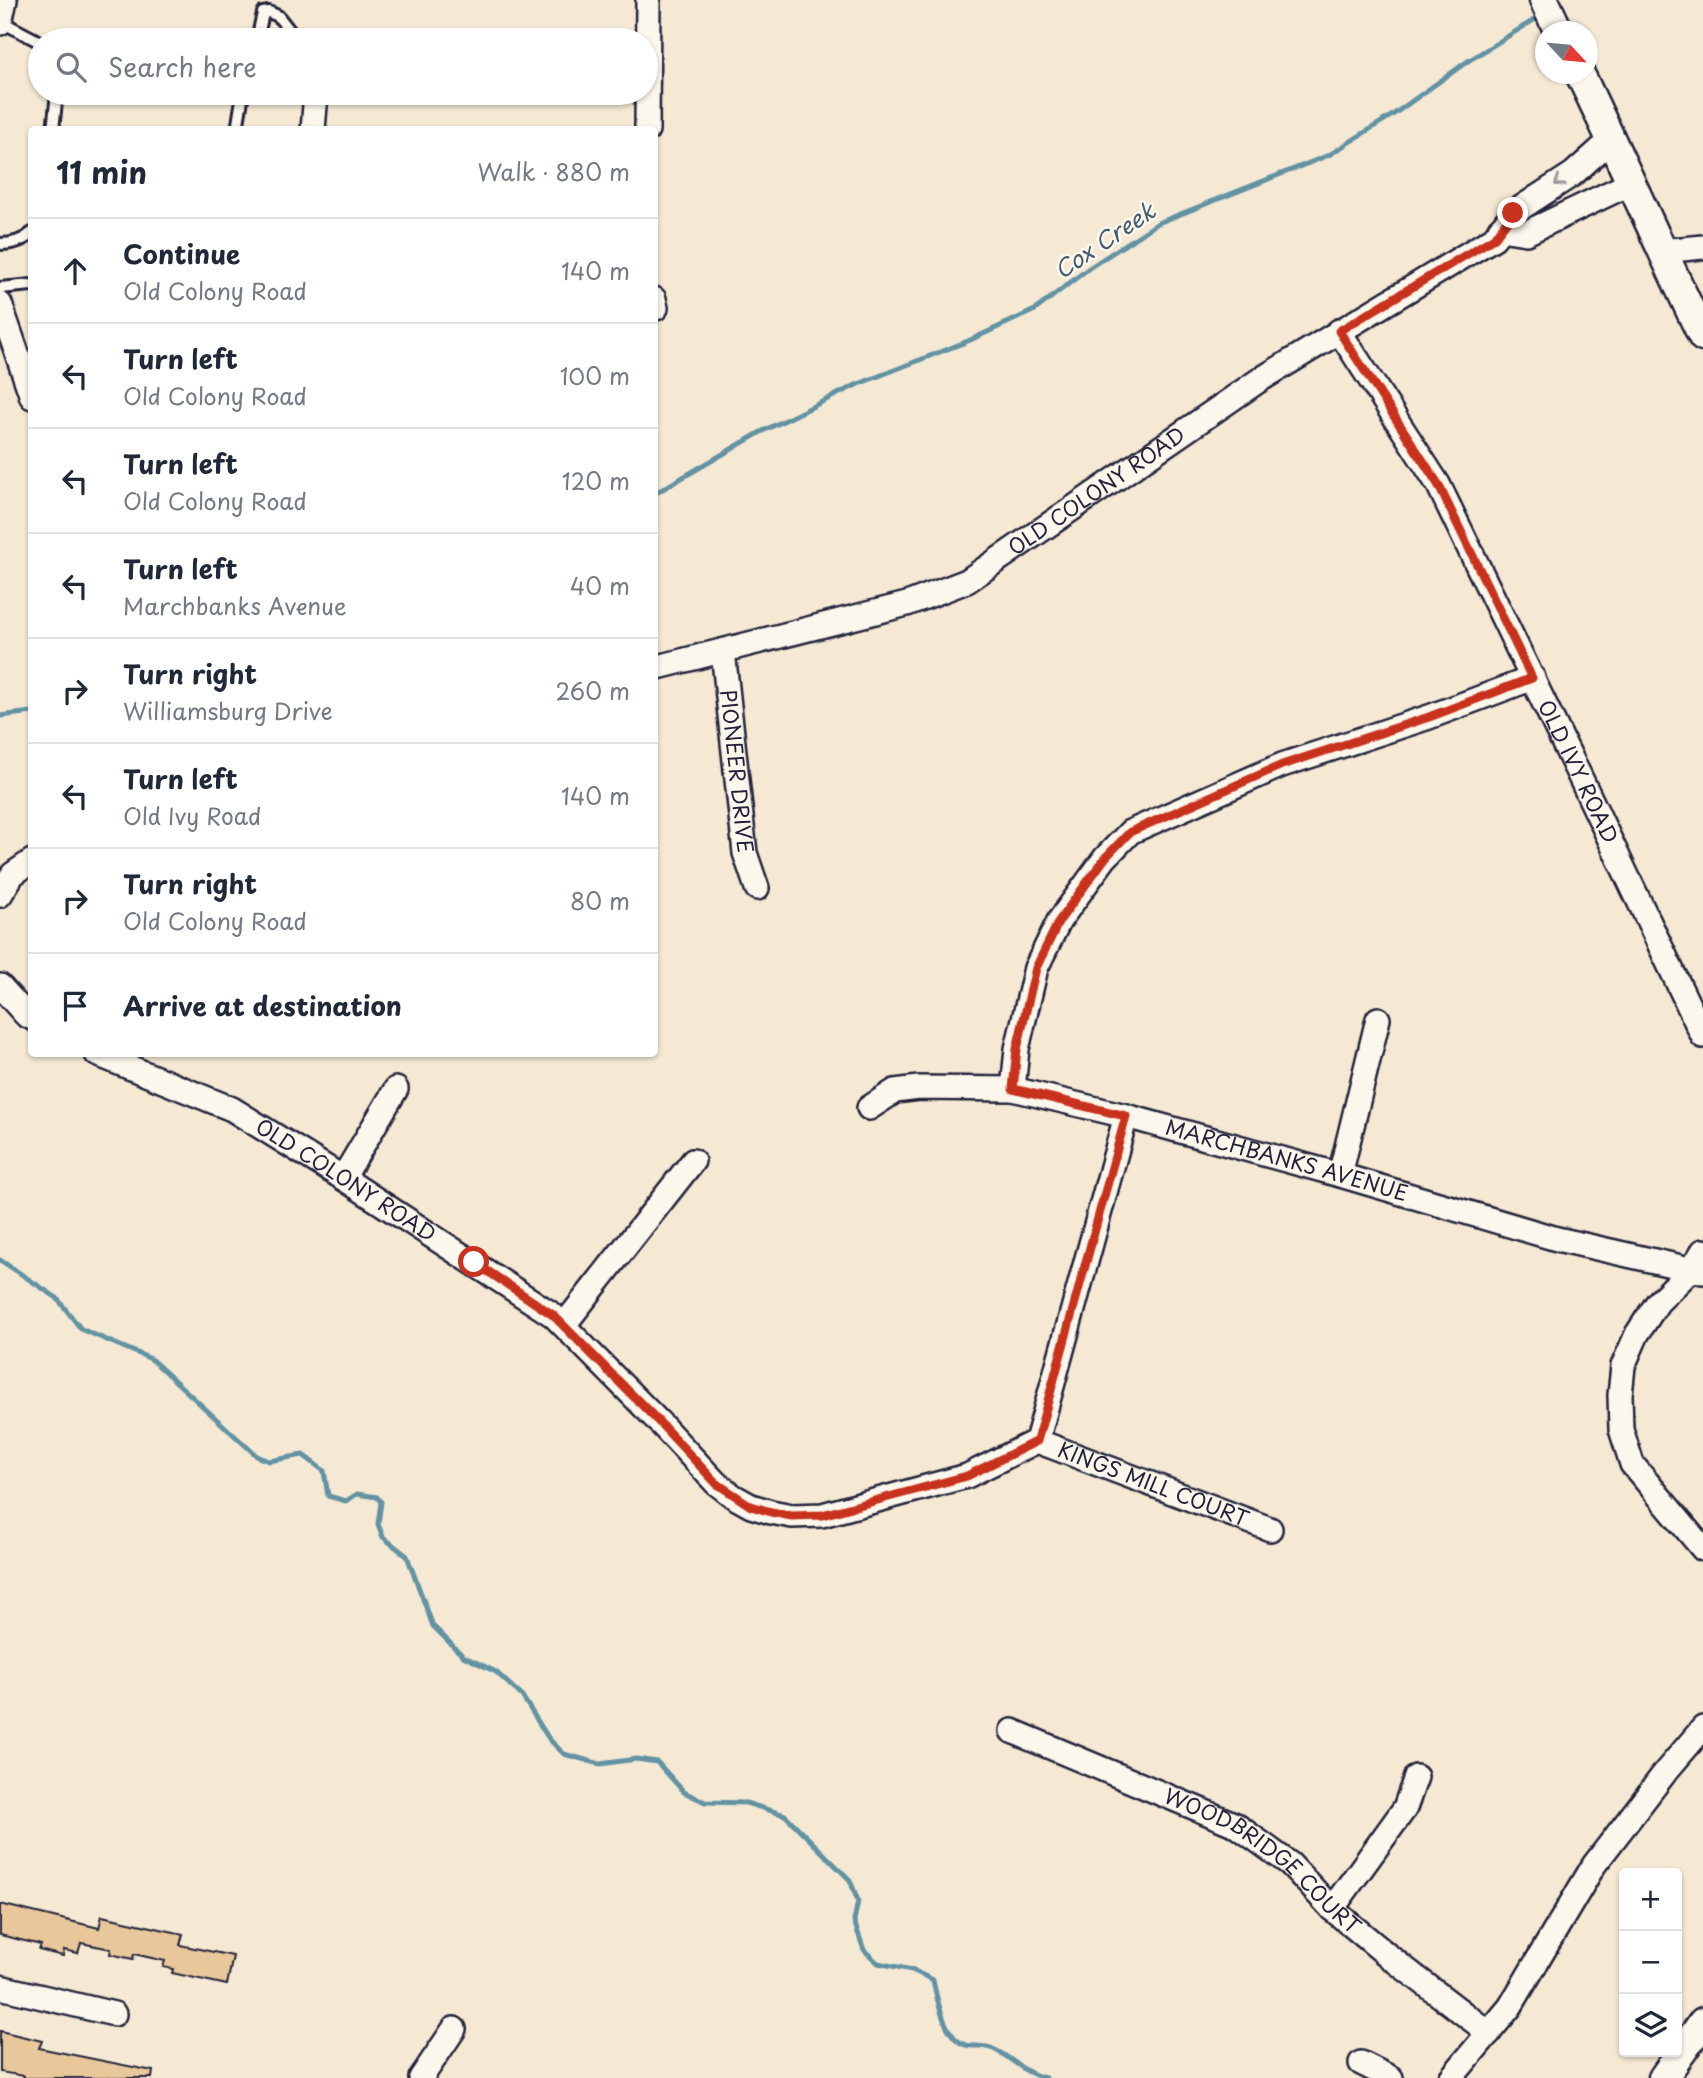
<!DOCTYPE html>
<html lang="en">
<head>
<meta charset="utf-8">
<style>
  body { margin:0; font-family:"Playpen Sans",sans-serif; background:#f2f2f3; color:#1f2937 }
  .controls { position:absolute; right:21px; bottom:21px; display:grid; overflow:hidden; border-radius:7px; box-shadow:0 2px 5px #0004 }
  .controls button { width:63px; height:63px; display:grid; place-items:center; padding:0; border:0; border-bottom:2px solid #e0e1e3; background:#fff; color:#1f2937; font:35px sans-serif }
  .compass { position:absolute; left:1535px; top:21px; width:63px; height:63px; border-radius:50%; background:#fff; box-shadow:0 2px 5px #0004; rotate:116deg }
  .stop { position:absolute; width:21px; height:21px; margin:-16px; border:5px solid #c8321e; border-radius:50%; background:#fff }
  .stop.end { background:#c8321e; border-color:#fff; box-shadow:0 2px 7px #0008 }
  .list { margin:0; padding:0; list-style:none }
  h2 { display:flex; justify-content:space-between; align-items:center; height:91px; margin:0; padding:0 28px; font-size:30px }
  h2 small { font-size:23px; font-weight:400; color:#747a83 }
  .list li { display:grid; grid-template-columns:46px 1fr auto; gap:21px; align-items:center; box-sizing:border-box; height:105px; padding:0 28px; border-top:2px solid #e0e1e3 }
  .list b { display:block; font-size:26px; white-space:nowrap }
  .list p { margin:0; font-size:23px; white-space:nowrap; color:#747a83 }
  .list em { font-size:23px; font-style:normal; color:#747a83 }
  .icon { flex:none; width:38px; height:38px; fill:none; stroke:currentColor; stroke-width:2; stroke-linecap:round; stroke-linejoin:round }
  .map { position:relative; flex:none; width:1703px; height:2078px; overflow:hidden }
  .search { position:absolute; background:#fff; box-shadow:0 2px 5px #0004; left:28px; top:28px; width:630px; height:77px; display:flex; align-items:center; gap:18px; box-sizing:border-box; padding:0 24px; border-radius:38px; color:#747a83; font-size:26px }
  .panel { position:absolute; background:#fff; box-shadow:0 2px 5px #0004; left:28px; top:126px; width:630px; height:931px; border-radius:7px }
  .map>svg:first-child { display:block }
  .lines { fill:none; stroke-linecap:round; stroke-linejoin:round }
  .stream { stroke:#6393a3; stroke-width:5 }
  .building { fill:#e8c89b; stroke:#22223b; stroke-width:2 }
  .service-casing { stroke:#22223b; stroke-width:16 }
  .minor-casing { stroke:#22223b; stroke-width:28 }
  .tertiary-casing { stroke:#22223b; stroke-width:33 }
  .service { stroke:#fbf7ec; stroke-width:10 }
  .minor { stroke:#fbf7ec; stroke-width:23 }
  .tertiary { stroke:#fbf7ec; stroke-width:28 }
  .oneway { stroke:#99979c }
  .route { stroke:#c8321e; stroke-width:9 }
  .labels { text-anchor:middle; stroke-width:5; stroke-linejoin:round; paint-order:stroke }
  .street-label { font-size:21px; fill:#22223b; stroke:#fbf7ec }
  .water-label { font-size:23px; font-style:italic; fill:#425b6f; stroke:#fbf7ec }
</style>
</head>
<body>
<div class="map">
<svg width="1703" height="2078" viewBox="0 0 1703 2078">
  <rect width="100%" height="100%" fill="#f5e9d4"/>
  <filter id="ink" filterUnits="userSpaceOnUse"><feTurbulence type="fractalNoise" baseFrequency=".0143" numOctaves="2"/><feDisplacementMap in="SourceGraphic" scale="14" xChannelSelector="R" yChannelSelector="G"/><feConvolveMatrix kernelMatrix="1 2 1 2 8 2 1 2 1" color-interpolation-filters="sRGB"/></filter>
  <g filter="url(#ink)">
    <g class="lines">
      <path class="stream" d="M 654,494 L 761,432 L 856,385 L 968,341 L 1035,310 L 1089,268 L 1158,223 L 1329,155 L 1394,114 L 1468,61 L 1542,15
        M 0,716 L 32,712
        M 0,1260 L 57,1298 L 81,1329 L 151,1359 L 258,1457 L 269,1461 L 303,1455 L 324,1471 L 328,1496 L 346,1501 L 357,1494 L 377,1497 L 381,1502 L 378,1524 L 383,1537 L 407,1556 L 433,1626 L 463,1656 L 496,1672 L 522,1696 L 549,1739 L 564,1754 L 600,1764 L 636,1759 L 657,1762 L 684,1792 L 705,1802 L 746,1803 L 785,1815 L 850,1880 L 858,1901 L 854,1921 L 864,1950 L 878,1963 L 912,1970 L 933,1980 C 937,1999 945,2040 966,2045 C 975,2047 985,2045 993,2049 C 1012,2057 1024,2074 1045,2078"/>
    </g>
    <path class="building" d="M 0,1904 L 99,1928 L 102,1916 L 183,1934 L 180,1945 L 233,1956 L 227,1985 L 172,1973 L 173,1969 L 163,1967 L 165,1961 L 134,1954 L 133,1959 L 110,1954 L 111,1949 L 81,1943 L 78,1953 L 64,1950 L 63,1956 L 39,1950 L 41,1945 L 0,1935 Z
      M 0,2031 L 42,2041 L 39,2048 L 153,2071 L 152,2078 L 24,2078 L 24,2076 L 0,2072 Z"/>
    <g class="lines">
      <g class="service-casing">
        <path id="service" d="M 0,21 L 40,42
          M 257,40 L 263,13 L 269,12 L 278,16 L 297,40
          M 53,130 L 57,93
          M 237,130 L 243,93
          M 0,244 C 12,244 23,241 32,233
          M 0,288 L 32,285"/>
      </g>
      <g class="minor-casing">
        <g id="minor">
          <path d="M 0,23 L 5,0"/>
          <path d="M 313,130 L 316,93"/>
          <path d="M 647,130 L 648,0"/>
          <path d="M 1500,229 L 1526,233 L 1633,182"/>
          <path d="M 1661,251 L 1703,247"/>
          <path d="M 654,299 L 656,308"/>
          <path d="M 0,304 L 32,397"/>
          <path id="s1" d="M 1339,331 L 1438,484 L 1583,783 L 1703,1036"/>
          <path id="s2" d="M 723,651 L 745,853 L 757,888"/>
          <path id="s3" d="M 654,668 L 907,604 L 967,581 L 1258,381 L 1494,238 L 1513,213 L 1573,174 L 1612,139"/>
          <path d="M 0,895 L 13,874 L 32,861"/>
          <path d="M 0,986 L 26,1015 L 32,1018"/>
          <path id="s4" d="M 97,1054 L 232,1109 L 343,1178 L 553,1315 L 660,1423 L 716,1483 L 733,1496 L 751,1506 L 771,1512 L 792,1516 L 822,1515 L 967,1476 L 1037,1441 L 1126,1116"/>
          <path d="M 1013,1089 L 1017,1049 L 1036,968 L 1059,921 L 1105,858 L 1130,832 L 1282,765 L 1429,717 L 1533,678"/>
          <path id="s5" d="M 869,1108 L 895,1091 L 919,1088 L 1013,1089 L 1126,1116 L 1340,1175 L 1557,1239 L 1703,1272"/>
          <path d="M 1340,1175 L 1378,1019"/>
          <path d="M 343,1178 L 396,1089"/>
          <path d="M 1703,1251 L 1692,1269 L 1658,1302 L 1637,1334 L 1623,1366 L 1620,1395 L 1621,1429 L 1632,1464 L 1703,1549"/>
          <path d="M 564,1325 L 693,1161"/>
          <path id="s6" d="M 1037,1441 L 1270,1529"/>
          <path id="s7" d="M 1012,1731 L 1236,1825 L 1290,1864 L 1332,1909 L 1386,1954 L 1489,2033"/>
          <path d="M 1332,1909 L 1405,1808 L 1416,1777"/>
          <path d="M 0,1987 L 114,2014"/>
          <path d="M 1361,2063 L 1391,2078"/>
          <path d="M 421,2078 L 454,2029"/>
          <path d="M 1451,2078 L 1510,2007 L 1594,1865 L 1667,1770 L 1703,1728"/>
        </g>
      </g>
      <g class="tertiary-casing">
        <path id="tertiary" d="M 1544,0 L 1559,32
          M 1580,74 C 1622,161 1661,250 1703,337
          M 1663,2078 L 1703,2022"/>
      </g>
      <use href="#service" class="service"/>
      <use href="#minor" class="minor"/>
      <use href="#tertiary" class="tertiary"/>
    </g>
    <defs><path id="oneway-chevron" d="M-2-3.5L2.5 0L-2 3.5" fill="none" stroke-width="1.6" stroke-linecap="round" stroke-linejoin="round" transform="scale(1.75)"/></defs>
    <use class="oneway" href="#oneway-chevron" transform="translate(1559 182) rotate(147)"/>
  </g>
  <g class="lines" filter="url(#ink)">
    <path class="route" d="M 474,1262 L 553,1315 L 660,1423 L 716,1483 L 751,1506 L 771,1512 L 792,1516 L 822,1515 L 967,1476 L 1037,1441 L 1126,1116 L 1013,1089 L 1017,1049 L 1036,968 L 1059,921 L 1105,858 L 1130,832 L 1282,765 L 1429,717 L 1532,678 L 1438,484 L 1339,331 L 1494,238 L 1513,213"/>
  </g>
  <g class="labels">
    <g class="street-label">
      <text dy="7" stroke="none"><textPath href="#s3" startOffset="483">OLD COLONY ROAD</textPath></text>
      <text dy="7" stroke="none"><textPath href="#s2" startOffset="121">PIONEER DRIVE</textPath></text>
      <text dy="7" stroke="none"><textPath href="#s1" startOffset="502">OLD IVY ROAD</textPath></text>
      <text dy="7" stroke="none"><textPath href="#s5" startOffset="432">MARCHBANKS AVENUE</textPath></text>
      <text dy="7" stroke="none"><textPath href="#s4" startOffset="280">OLD COLONY ROAD</textPath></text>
      <text dy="7" stroke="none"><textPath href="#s6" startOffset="124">KINGS MILL COURT</textPath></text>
      <text dy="7" stroke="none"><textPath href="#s7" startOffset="285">WOODBRIDGE COURT</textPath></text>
    </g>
    <g class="water-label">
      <text transform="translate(1105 241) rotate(-34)" y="8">Cox Creek</text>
    </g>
  </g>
</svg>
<div class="controls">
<button>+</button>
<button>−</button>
<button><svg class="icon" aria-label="layers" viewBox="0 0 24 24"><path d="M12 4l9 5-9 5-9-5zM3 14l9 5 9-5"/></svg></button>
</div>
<svg class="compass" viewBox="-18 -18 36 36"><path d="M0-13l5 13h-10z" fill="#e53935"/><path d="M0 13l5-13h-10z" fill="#747a83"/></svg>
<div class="stop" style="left:474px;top:1262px"></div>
<div class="stop end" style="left:1513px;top:213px"></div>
<div class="search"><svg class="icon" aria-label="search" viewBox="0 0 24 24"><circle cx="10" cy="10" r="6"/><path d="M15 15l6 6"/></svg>Search here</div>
<section class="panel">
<h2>11 min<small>Walk · 880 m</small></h2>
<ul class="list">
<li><svg class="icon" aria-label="ahead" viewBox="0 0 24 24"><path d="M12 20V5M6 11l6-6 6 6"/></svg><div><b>Continue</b><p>Old Colony Road</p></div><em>140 m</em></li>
<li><svg class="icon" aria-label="left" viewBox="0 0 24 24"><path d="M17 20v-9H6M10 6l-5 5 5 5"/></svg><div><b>Turn left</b><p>Old Colony Road</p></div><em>100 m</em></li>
<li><svg class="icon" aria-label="left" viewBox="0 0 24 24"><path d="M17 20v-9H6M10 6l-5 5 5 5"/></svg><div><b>Turn left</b><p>Old Colony Road</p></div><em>120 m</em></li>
<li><svg class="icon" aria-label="left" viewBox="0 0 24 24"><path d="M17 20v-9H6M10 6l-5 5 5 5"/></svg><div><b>Turn left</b><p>Marchbanks Avenue</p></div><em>40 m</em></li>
<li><svg class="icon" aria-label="right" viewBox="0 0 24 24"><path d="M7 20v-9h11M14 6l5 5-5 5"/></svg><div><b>Turn right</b><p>Williamsburg Drive</p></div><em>260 m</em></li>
<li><svg class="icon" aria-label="left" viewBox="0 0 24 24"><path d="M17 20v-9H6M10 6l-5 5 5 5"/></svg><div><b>Turn left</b><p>Old Ivy Road</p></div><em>140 m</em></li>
<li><svg class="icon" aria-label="right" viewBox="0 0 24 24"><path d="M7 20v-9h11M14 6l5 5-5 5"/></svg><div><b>Turn right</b><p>Old Colony Road</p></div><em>80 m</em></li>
<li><svg class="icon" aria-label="arrive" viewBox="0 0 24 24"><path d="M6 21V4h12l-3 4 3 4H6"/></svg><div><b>Arrive at destination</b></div></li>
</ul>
</section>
</div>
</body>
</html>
